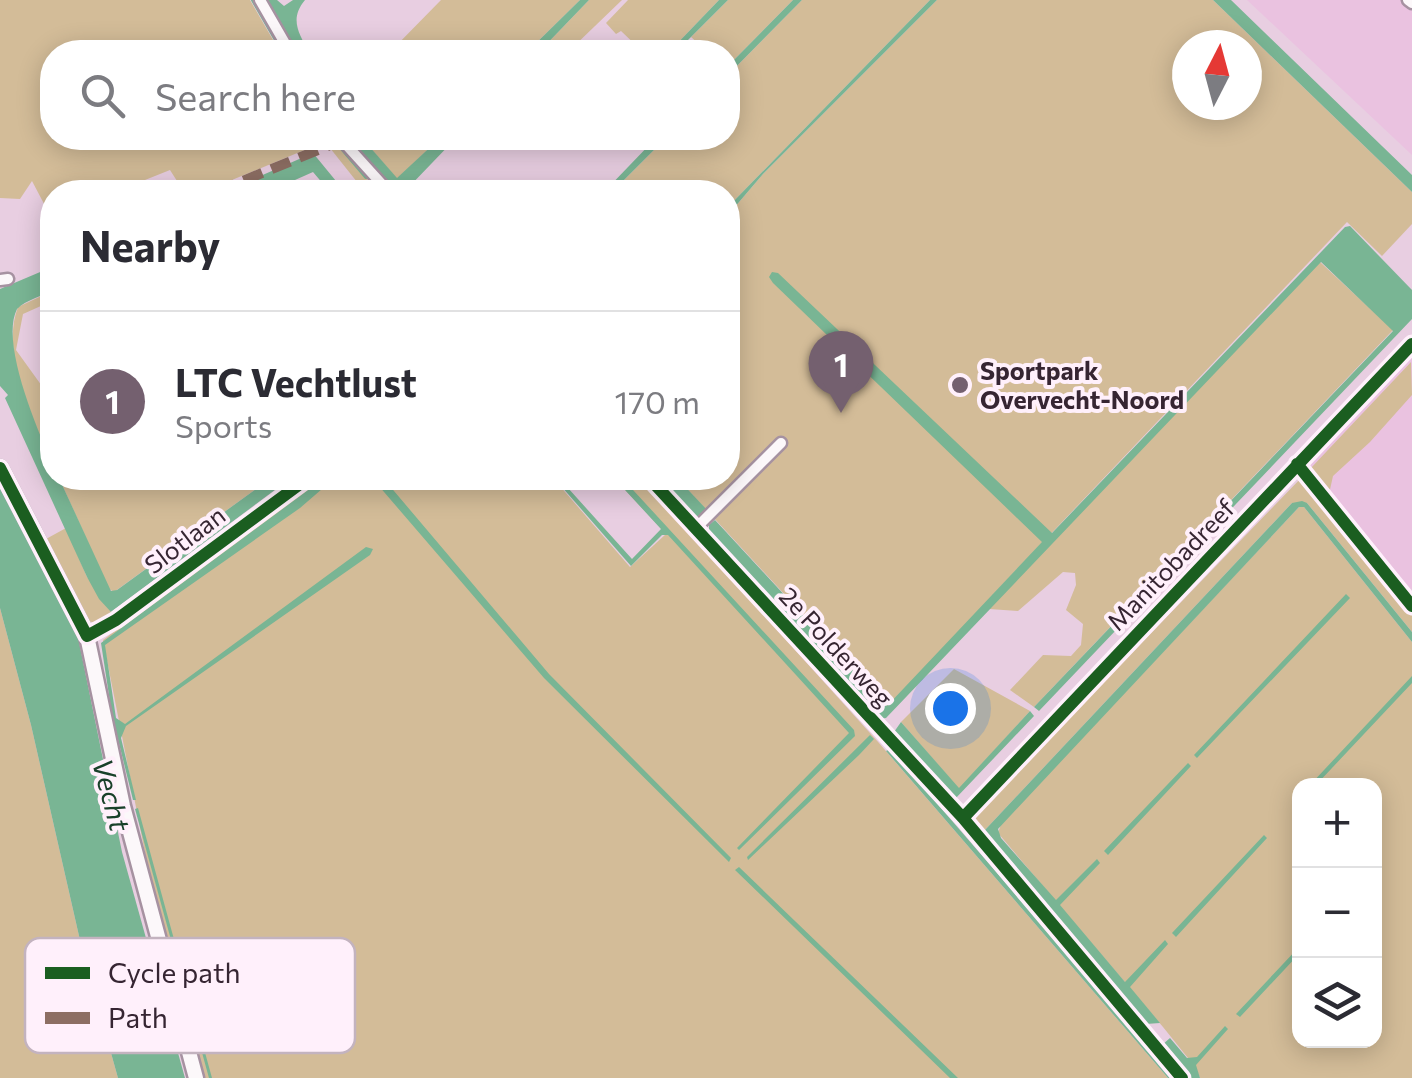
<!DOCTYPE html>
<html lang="en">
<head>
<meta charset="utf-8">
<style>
  body { margin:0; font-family:Commissioner,sans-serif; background:#f2f2f3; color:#2b2b33 }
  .controls { position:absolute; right:30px; bottom:30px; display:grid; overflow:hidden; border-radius:20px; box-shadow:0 5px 25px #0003 }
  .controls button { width:90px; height:90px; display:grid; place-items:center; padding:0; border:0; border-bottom:2px solid #e1e1e2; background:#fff; color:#2b2b33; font:50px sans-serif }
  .compass { position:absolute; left:1172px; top:30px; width:90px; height:90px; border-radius:50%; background:#fff; box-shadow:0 5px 25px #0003; rotate:6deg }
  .you { position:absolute; left:950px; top:708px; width:35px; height:35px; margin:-25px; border:8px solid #fff; border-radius:50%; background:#1a73e8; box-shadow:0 0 0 15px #1a73e833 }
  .badge { display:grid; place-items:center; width:65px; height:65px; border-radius:50%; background:#74606f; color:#fff; font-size:32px; font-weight:700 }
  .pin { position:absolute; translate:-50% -82px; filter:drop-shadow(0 2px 5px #0008) }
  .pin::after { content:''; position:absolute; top:52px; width:35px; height:30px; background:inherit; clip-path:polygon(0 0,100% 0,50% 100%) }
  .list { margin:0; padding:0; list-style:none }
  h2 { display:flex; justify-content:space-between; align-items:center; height:130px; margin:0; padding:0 40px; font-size:42px }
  h2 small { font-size:32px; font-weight:400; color:#7c7c81 }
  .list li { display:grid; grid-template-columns:65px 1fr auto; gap:30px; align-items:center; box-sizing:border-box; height:180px; padding:0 40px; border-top:2px solid #e1e1e2 }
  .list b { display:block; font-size:38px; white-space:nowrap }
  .list p { margin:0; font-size:32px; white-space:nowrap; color:#7c7c81 }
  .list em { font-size:32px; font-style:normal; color:#7c7c81 }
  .icon { flex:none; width:55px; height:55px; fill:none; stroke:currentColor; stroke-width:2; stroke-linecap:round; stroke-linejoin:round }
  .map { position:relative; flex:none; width:1412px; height:1078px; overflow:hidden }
  .search { position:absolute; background:#fff; box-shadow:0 5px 25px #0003; left:40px; top:40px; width:700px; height:110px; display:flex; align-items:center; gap:25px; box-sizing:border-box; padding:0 35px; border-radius:40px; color:#7c7c81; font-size:38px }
  .panel { position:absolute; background:#fff; box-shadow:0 5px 25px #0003; left:40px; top:180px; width:700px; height:310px; border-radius:40px }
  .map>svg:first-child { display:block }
  .built { fill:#eac2e0 }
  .green { fill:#d3bc98; fill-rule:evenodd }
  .water { fill:#79b594 }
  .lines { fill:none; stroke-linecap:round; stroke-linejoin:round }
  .stream { stroke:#79b594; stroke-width:4 }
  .street-casing { stroke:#a692a1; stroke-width:15 }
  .secondary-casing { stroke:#a692a1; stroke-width:19 }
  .street { stroke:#fcf8fa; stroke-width:10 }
  .secondary { stroke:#fcf8fa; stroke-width:14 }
  .quiet { stroke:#8d6e63; stroke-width:10; stroke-dasharray:20 10; stroke-linecap:butt }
  .cycleway-casing { stroke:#fff0fb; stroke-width:19 }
  .cycleway { stroke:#1b5e20; stroke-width:12 }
  .poi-dot { fill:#74606f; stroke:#fff0fb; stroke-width:4 }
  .labels { text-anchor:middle; stroke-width:8; stroke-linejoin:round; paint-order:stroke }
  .poi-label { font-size:25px; font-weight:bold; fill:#362532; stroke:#fff0fb; text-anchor:start }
  .street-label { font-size:25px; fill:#362532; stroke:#fff0fb }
  .water-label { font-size:28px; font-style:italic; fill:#19412a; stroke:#fff0fb }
  .key { fill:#fff0fb; stroke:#c3b3bf; stroke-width:2.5 }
  .key-label { font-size:28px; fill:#362532 }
</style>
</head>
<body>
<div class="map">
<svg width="1412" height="1078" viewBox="0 0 1412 1078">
  <rect width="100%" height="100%" fill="#e8cee1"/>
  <path class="built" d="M 1247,0 L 1412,0 L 1412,155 Z
    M 1412,347 L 1412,590 L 1302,463 Z"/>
  <path class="green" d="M 0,0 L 250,0 L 280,52 L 52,52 L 52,138 L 331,139 L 203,192 L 184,192 L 170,170 L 115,192 L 52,192 L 52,219 L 32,181 L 20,199 L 0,198 Z
    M 441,0 L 580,0 L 527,52 L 390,52 Z
    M 589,0 L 622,0 L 568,52 L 539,52 Z
    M 628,0 L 719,0 L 669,52 L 643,52 L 621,31 L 616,34 L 606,23 Z
    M 728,0 L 793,0 L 728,66 L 728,52 L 708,52 L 691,37 Z
    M 802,0 L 930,0 L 728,207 L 728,192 L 612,192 L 666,138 L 728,138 L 728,75 Z
    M 937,0 L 1213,0 L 1412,192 L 1412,224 L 1382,256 L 1347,222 L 987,601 L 1320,262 L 1393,330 L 1034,707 L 1010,690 L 1043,655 L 1071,656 L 1081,645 L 1083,624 L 1066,610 L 1076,585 L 1075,573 L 1063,572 L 1018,611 L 989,609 L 892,711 L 677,478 L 728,478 L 728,215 L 763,174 ZM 1187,45 L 1247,45 L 1247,105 L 1187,105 Z
    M 362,138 L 440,138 L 397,179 Z
    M 338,145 L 378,192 L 365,192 L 330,148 Z
    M 52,291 L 52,301 L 23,314 L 16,350 L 52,400 L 52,463 C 33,419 0,353 18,307 Z
    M 1411,362 L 1412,395 L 1370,442 L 1333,476 L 1329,494 L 1310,469 Z
    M 1303,476 L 1412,610 L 1412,632 L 1307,503 L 1292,503 L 984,831 L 984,836 L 973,821 L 976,814 Z
    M 59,478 L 271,478 L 114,592 L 109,589 Z
    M 316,478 L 553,478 L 630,567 L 666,534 L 614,478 L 640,478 L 879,743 L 1168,1078 L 203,1078 L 148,868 L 103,640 Z
    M 1299,507 L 1304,507 L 1412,642 L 1412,1078 L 1200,1078 L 1196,1068 L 1163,1027 L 998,833 L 1001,824 ZM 1300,786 L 1374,786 L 1374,1040 L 1300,1040 Z
    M 66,528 L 87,577 L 114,611 L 118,607 L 120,612 L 101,624 L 87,621 L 46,539 Z
    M 0,608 L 31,725 L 82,949 L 118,1078 L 0,1078 Z
    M 954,669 L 1030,711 L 959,789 L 901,722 Z"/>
  <path class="water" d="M 266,0 L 277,0 L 284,6 L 293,0 L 305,0 C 289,19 299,34 309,52 L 295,52 Z
    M 580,0 L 589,0 L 539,52 L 527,52 Z
    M 719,0 L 728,0 L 676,52 L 669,52 Z
    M 793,0 L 802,0 L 728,75 L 728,66 Z
    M 930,0 L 937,0 L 763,174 L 728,215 L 728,207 Z
    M 1213,0 L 1231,0 L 1412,175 L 1412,192 Z
    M 345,138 L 362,138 L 397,178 L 440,138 L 456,138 L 407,189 L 410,192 L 392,192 Z
    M 653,141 L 658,146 L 612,192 L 604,192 Z
    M 313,153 L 345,192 L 330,192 L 313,172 L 268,192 L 224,192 Z
    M 1350,226 L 1412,290 L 1412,319 L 1039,711 L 1034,707 L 1393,331 L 1321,262 L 886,718 L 879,719 L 709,532 L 709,525 L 715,520 L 887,706 L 1042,542 L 773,283 L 769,277 L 772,272 L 778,273 L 1052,533 L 1345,227 Z
    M 52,267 L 52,291 C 42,296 26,300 17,309 C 0,343 37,428 52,463 L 52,478 L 59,478 L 111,591 L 117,590 L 271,478 L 291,478 L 111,612 L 99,599 L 87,577 L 5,398 L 8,395 L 0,386 L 0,289 Z
    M 372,478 L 383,478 L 549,674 L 731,858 L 729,862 L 544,678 Z
    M 554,478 L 559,478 L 632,559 L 661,529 L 614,478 L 622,478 L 854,730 L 855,736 L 739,850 L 737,848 L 849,733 L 668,535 L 662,535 L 631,566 Z
    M 657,478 L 677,478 L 709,512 L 702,519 L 692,516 Z
    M 319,482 L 322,489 L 300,508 L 105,645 L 116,718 L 125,724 L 366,547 L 373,549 L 370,555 L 126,726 L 121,738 L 136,800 L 133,800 L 112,715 L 101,643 Z
    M 0,483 L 78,637 L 122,852 L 185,1078 L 118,1078 L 82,949 L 31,725 L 0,608 Z
    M 1302,501 L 1307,503 L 1412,632 L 1412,642 L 1304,507 L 1299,507 L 998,829 L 1001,838 L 1056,900 L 1097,859 L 1100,863 L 1060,905 L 1125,982 L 1165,940 L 1168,944 L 1130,987 L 1160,1023 L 1146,1024 L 984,836 L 984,831 L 1292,503 Z
    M 1346,594 L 1350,598 L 1197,758 L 1194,755 Z
    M 1412,676 L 1412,683 L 1316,785 L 1310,785 Z
    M 1030,711 L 1034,716 L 955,799 L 951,799 L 894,732 L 901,722 L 959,788 Z
    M 870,735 L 874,739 L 859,755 L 748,860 L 747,857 Z
    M 890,749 L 1174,1078 L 1168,1078 L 886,751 Z
    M 1188,763 L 1191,766 L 1108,855 L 1104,851 Z
    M 138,808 L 212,1078 L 209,1078 L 135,809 Z
    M 1264,835 L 1267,838 L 1176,937 L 1172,933 Z
    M 739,867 L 958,1078 L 950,1078 L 735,870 Z
    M 1299,947 L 1299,954 L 1240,1017 L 1236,1014 Z
    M 1225,1026 L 1228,1029 L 1196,1065 L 1200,1078 L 1188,1078 L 1162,1045 L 1170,1038 L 1187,1058 L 1197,1057 Z"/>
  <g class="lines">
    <path class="stream" d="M 253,0 L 283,52
      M 333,138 L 366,177"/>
    <g class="street-casing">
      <path id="street" d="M 260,0 L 290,52
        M 1408,0 L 1412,3
        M 340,138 L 389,192
        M 0,280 L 8,279
        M 649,478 L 963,818 L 1182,1078
        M 696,528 L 781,443
        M 87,636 L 116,620 L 308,478
        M 963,818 L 1412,344"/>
    </g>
    <g class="secondary-casing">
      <path id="secondary" d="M 0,468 L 87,636 L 123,806 L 196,1078"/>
    </g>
    <use href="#street" class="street"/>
    <use href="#secondary" class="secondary"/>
    <path class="quiet" d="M 216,192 L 330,145 L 339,138"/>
    <g class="cycleway-casing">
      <path id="cycleway" d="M 1297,464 L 1412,606
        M 0,468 L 87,636 L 116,620 L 308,478
        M 649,478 L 963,818 L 1182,1078
        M 963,818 L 1412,344"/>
    </g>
    <use href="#cycleway" class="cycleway"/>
  </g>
  <circle class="poi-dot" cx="960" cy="385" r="10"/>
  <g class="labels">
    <g class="poi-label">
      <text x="980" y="380">Sportpark<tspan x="980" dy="29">Overvecht-Noord</tspan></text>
    </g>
    <g class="street-label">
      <text transform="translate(185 540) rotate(-37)" y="9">Slotlaan</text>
      <text transform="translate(1171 565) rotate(-46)" y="9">Manitobadreef</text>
      <text transform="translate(836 647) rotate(47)" y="9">2e Polderweg</text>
    </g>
    <g class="water-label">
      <text transform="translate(111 795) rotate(75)" y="10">Vecht</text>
    </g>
  </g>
  <rect x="25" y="938" width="330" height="115" rx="15" class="key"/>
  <rect x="45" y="967" width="45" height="12" fill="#1b5e20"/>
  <rect x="45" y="1012" width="45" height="12" fill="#8d6e63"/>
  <g class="key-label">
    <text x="108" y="983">Cycle path</text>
    <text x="108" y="1028">Path</text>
  </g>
</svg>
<div class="controls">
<button>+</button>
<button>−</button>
<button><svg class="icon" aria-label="layers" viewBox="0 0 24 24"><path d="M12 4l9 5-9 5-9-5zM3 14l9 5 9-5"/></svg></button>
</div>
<svg class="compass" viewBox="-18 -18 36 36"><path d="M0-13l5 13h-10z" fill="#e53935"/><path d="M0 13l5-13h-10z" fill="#7c7c81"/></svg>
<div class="you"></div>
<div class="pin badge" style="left:841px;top:413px">1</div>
<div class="search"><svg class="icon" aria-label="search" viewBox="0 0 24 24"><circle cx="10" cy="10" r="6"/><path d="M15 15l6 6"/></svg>Search here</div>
<section class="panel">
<h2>Nearby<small></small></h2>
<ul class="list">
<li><span class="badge">1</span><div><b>LTC Vechtlust</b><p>Sports</p></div><em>170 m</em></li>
</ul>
</section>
</div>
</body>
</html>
